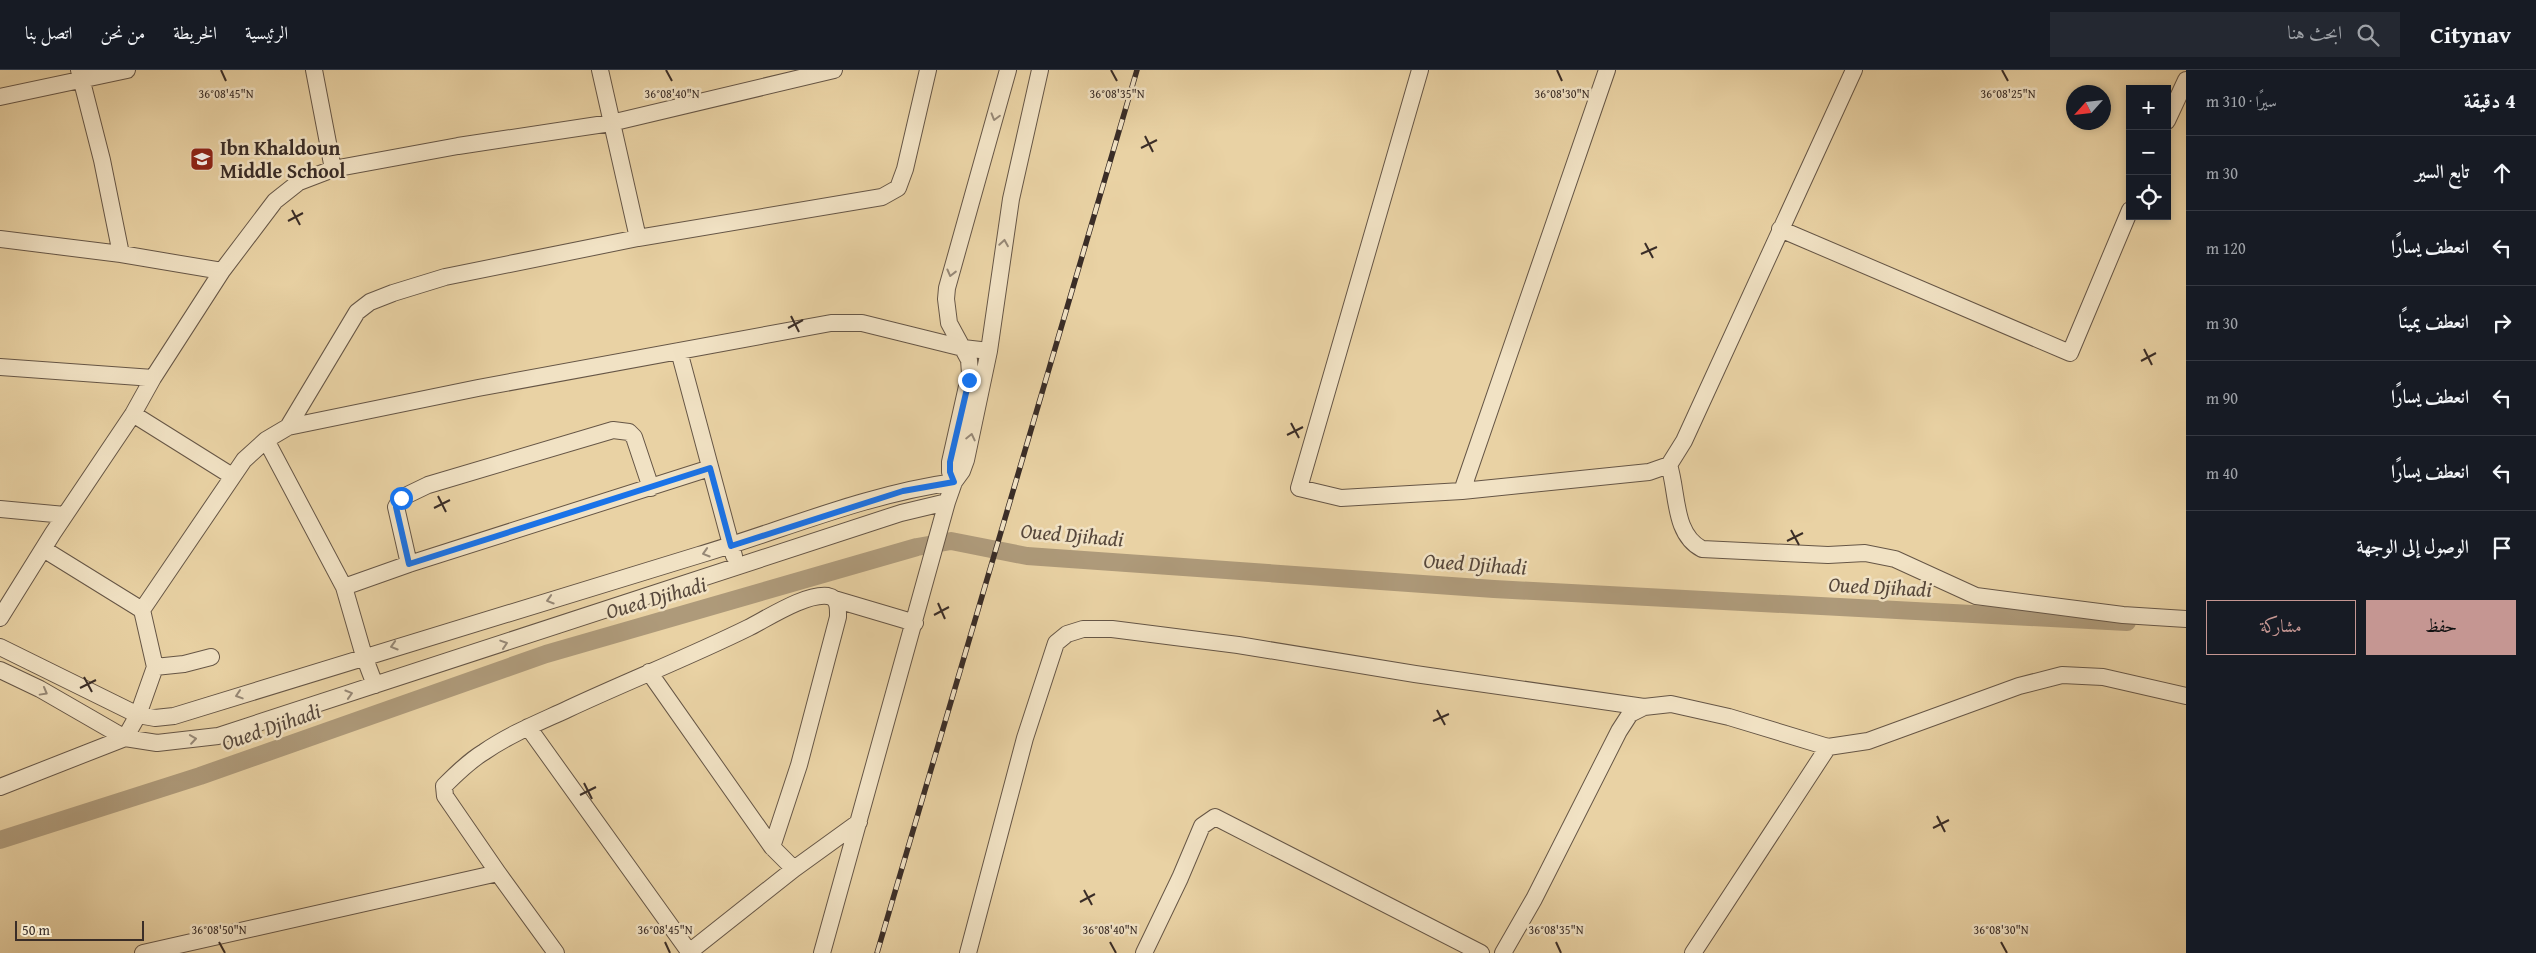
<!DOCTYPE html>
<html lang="ar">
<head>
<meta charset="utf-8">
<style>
  body { margin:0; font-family:"Gentium Book Plus",Amiri,serif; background:#242831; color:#f1f3f6; direction:rtl }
  .controls { position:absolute; right:15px; top:15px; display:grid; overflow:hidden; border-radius:0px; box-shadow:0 2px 8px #0003 }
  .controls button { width:45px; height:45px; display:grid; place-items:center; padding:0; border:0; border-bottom:1px solid #363941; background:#171b24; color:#f1f3f6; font:25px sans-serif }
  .compass { position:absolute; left:2066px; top:15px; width:45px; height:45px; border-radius:50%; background:#171b24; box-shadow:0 2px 8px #0003; rotate:243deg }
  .scale { position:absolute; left:15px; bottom:12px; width:129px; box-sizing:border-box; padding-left:5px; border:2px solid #3a2d27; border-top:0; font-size:14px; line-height:18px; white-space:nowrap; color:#3a2d27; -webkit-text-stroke:4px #f1e2c4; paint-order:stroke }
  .stop { position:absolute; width:15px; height:15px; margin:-11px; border:4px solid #1a73e8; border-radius:50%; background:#fff }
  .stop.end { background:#1a73e8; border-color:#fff; box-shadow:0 1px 5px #0008 }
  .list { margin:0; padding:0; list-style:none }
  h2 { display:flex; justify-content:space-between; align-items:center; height:65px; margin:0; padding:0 20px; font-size:21px }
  h2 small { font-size:16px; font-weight:400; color:#9ea1a6 }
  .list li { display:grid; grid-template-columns:32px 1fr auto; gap:15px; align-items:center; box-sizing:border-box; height:75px; padding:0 20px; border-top:1px solid #363941 }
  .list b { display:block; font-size:19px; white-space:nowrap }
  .list em { font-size:16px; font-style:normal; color:#9ea1a6 }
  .actions { display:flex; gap:10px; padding:15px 20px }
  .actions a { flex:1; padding:11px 0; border:1px solid #c59692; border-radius:0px; text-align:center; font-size:18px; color:#c59692 }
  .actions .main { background:#c59692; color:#111 }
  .icon { flex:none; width:28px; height:28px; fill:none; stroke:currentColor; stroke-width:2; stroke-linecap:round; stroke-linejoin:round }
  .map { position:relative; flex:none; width:2186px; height:883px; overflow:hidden; direction:ltr }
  header { display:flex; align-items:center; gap:30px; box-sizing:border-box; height:70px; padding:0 25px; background:#171b24; border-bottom:1px solid #363941 }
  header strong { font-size:24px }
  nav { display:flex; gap:28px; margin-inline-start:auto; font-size:18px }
  .search { width:350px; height:45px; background:#242831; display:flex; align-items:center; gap:12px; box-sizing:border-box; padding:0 18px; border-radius:0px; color:#9ea1a6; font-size:19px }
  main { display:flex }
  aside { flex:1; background:#171b24 }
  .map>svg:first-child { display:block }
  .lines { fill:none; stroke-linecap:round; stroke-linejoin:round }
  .canal { stroke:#ae9a7a; stroke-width:18 }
  .minor-casing { stroke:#665646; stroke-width:18 }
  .minor { stroke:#f1e2c4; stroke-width:16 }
  .rail-casing { stroke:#3a2d27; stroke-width:5.5 }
  .rail { stroke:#f1e2c4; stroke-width:4; stroke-dasharray:11; stroke-linecap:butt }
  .oneway { stroke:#968876 }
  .route { stroke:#1a73e8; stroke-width:6 }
  .ticks { fill:none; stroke:#3a2d27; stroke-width:2 }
  .labels { text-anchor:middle; stroke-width:5; stroke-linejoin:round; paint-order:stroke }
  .poi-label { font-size:20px; font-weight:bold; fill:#3a2d27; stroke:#f1e2c4; text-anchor:start }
  .water-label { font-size:21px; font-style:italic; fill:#57483c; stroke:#f1e2c4 }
  .ticks-label { font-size:12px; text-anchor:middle; fill:#3a2d27; stroke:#f1e2c4; stroke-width:5; stroke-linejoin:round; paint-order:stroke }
</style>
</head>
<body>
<header>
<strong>Citynav</strong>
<div class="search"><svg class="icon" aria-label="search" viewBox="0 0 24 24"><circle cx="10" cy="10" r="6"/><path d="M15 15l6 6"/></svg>ابحث هنا</div>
<nav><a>الرئيسية</a><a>الخريطة</a><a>من نحن</a><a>اتصل بنا</a></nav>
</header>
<main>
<aside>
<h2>4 دقيقة<small>سيرًا · 310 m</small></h2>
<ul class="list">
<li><svg class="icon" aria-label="ahead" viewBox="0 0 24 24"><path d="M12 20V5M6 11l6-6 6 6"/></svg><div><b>تابع السير</b></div><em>30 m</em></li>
<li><svg class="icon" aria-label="left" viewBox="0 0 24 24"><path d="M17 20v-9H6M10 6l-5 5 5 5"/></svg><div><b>انعطف يسارًا</b></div><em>120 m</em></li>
<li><svg class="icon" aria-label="right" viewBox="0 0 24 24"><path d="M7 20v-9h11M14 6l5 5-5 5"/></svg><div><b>انعطف يمينًا</b></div><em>30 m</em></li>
<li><svg class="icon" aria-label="left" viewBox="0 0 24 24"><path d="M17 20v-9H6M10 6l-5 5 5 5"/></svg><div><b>انعطف يسارًا</b></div><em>90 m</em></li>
<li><svg class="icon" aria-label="left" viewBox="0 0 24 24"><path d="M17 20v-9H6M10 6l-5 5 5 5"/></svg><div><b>انعطف يسارًا</b></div><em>40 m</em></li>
<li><svg class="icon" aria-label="arrive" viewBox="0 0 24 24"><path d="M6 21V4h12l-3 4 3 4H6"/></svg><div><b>الوصول إلى الوجهة</b></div></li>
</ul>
<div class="actions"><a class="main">حفظ</a><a>مشاركة</a></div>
</aside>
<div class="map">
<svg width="2186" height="883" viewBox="0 0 2186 883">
  <rect width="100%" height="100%" fill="#e9d2a4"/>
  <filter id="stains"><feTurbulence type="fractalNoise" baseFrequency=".004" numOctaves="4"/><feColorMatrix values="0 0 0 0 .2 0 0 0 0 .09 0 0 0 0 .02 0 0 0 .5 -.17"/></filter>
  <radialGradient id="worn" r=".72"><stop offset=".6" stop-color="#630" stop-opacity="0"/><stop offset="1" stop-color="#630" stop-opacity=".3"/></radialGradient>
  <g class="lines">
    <path class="canal" d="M 0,770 L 200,706 L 546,584 L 917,477 L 951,471 L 1027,486 L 1494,519 L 2127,552"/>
    <g class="minor-casing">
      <path id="minor" d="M 79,0 L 102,90 L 121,184
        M 314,0 L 333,99
        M 600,0 L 638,168
        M 1420,0 L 1299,418 L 1341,428 L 1462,421 L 1649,402 L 1669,395 L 1684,371 L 1854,0
        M 0,27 L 127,0
        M 2167,51 L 2186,10
        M 1780,159 L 2070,283 L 2130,140
        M 0,169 L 121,184 L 222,201
        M 679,281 L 734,486
        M 0,297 L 153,308
        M 133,344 L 232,406
        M 288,357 L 357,242 L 370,232 L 393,223 L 445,207 L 638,168 L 882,127 L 898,118 L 905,99 L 928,0
        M 266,370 L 344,517 L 364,586 L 375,615
        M 1669,395 C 1678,423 1673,464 1702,479 L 1828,485 L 1865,483 L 1895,489 L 1976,526 L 2123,545 L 2186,549
        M 954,412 L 950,402 L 950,392 L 970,303 L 969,290 L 949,253 L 946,229 L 947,218 L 1008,0
        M 1462,421 L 1607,0
        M 0,439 L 65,445
        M 45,480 L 142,540 L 244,390 L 266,370 L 288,357 L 478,318 L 831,253 L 862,253 L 963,278 L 989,281
        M 409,494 L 396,437 L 401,428 L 428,415 L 613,360 L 629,362 L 634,367 L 651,418
        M 344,517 L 409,494 L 710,398
        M 834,529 L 915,553
        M 142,540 L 155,597
        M 0,548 L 53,463 L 133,344 L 153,308 L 222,201 L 275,131 L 299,112 L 333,99 L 458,76 L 611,53 L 834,0
        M 0,577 L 138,645 L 155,648 L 174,646 C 348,591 523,538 699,485 C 783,460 867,424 954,412
        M 0,600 L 40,619 L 125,668 L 157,673 L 218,666 L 901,443 L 947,432
        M 649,602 L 772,777 L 794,799
        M 528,657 L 690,883
        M 0,717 L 125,668 L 138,645 L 155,597 L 184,594 L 211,587
        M 498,803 L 445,726 L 444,716 C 456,704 469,691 484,682 C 510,664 540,652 568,639 C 628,611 689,587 748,558 C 768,548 806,523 828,526 C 839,528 838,539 838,547 L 799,695 L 772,777
        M 143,883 L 498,803 L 556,883
        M 688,883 L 794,799 L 859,752
        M 822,883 L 947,432 L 954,412 L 962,401 L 966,390 L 989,281 L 1011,129 L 1040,0
        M 968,883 L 1025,668 L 1056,573 L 1067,564 L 1083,559 L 1112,559 L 1238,575 L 1415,604 L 1644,637
        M 1144,883 L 1180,808 L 1202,756 L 1215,747 L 1481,883
        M 1503,883 L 1534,829 L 1619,661 L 1630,644 L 1644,637 L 1671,634 L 1729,647 L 1828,677 L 1868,671 L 2019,616 L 2062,605 L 2103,607 L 2186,626
        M 1693,883 L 1828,677"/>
    </g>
    <use href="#minor" class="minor"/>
    <g class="rail-casing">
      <path id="rail" d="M 877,883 L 1137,0"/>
    </g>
    <use href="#rail" class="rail"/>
  </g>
  <defs><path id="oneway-chevron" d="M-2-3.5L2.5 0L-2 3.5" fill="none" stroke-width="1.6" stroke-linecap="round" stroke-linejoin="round" transform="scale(1.25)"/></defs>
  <g class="oneway">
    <use href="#oneway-chevron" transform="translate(995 47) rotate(106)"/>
    <use href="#oneway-chevron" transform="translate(1004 173) rotate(-81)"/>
    <use href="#oneway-chevron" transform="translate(951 203) rotate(104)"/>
    <use href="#oneway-chevron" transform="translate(971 367) rotate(-77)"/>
    <use href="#oneway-chevron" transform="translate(706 483) rotate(163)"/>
    <use href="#oneway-chevron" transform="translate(550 530) rotate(163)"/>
    <use href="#oneway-chevron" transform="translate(504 574) rotate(-18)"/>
    <use href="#oneway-chevron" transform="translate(394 576) rotate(163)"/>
    <use href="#oneway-chevron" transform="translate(44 622) rotate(29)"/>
    <use href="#oneway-chevron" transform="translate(349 624) rotate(-17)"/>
    <use href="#oneway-chevron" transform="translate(239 625) rotate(162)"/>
    <use href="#oneway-chevron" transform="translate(193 669) rotate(-8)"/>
  </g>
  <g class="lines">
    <path class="route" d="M 401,428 L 396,437 L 409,494 L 710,398 L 731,476 L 903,421 L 954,412 L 950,402 L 950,392 L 969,310"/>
  </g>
  <path class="ticks" d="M 221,0 L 226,11M 666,0 L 672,11M 1111,0 L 1117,11M 1557,0 L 1562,11M 2002,0 L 2008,11M 1145,66 L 1153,82M 1141,78 L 1157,70M 292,140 L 300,155M 288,151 L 303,143M 1645,173 L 1653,188M 1641,184 L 1657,177M 791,246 L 799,262M 788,258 L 803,250M 2144,279 L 2152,295M 2141,291 L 2156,283M 1291,353 L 1299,368M 1287,365 L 1303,357M 438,426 L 446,442M 434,438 L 450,430M 1791,460 L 1799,475M 1787,471 L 1803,463M 938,533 L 945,549M 934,545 L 949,537M 84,607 L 92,622M 80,618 L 96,610M 1437,640 L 1445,655M 1433,651 L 1449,644M 584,713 L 592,729M 580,725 L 596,717M 1937,746 L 1945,762M 1933,758 L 1949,750M 1084,820 L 1092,835M 1080,832 L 1095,824M 219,872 L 225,883M 665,872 L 670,883M 1110,872 L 1116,883M 1556,872 L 1561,883M 2001,872 L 2007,883"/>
  <defs>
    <g id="school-square" transform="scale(1.25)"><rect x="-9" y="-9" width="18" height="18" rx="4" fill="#8f2418" stroke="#f1e2c4"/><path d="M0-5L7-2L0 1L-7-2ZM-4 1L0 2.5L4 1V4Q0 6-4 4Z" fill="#fff"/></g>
  </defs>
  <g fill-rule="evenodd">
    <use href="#school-square" x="202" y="89"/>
  </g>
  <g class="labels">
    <g class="poi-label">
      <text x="220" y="85">Ibn Khaldoun<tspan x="220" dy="23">Middle School</tspan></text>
    </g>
    <g class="water-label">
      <text transform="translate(1072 465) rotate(5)" y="7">Oued Djihadi</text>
      <text transform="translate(1475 494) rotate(4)" y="7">Oued Djihadi</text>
      <text transform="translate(1880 517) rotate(3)" y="7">Oued Djihadi</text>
      <text transform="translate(656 528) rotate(-16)" y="7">Oued Djihadi</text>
      <text transform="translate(271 657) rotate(-19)" y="7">Oued Djihadi</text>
    </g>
  </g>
  <g class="ticks-label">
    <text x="226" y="28">36°08'45"N</text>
    <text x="672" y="28">36°08'40"N</text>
    <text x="1117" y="28">36°08'35"N</text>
    <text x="1562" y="28">36°08'30"N</text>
    <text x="2008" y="28">36°08'25"N</text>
    <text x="219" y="864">36°08'50"N</text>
    <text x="665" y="864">36°08'45"N</text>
    <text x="1110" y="864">36°08'40"N</text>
    <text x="1556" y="864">36°08'35"N</text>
    <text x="2001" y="864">36°08'30"N</text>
  </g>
  <rect width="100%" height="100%" filter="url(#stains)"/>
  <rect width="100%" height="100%" fill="url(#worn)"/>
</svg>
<div class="controls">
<button>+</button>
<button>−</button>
<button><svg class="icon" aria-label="locate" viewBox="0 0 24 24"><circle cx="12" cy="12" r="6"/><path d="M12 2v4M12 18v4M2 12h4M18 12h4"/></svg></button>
</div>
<svg class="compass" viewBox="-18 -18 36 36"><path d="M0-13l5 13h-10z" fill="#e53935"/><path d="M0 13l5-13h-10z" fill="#9ea1a6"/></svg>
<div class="scale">50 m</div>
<div class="stop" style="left:401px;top:428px"></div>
<div class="stop end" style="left:969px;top:310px"></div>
</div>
</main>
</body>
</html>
